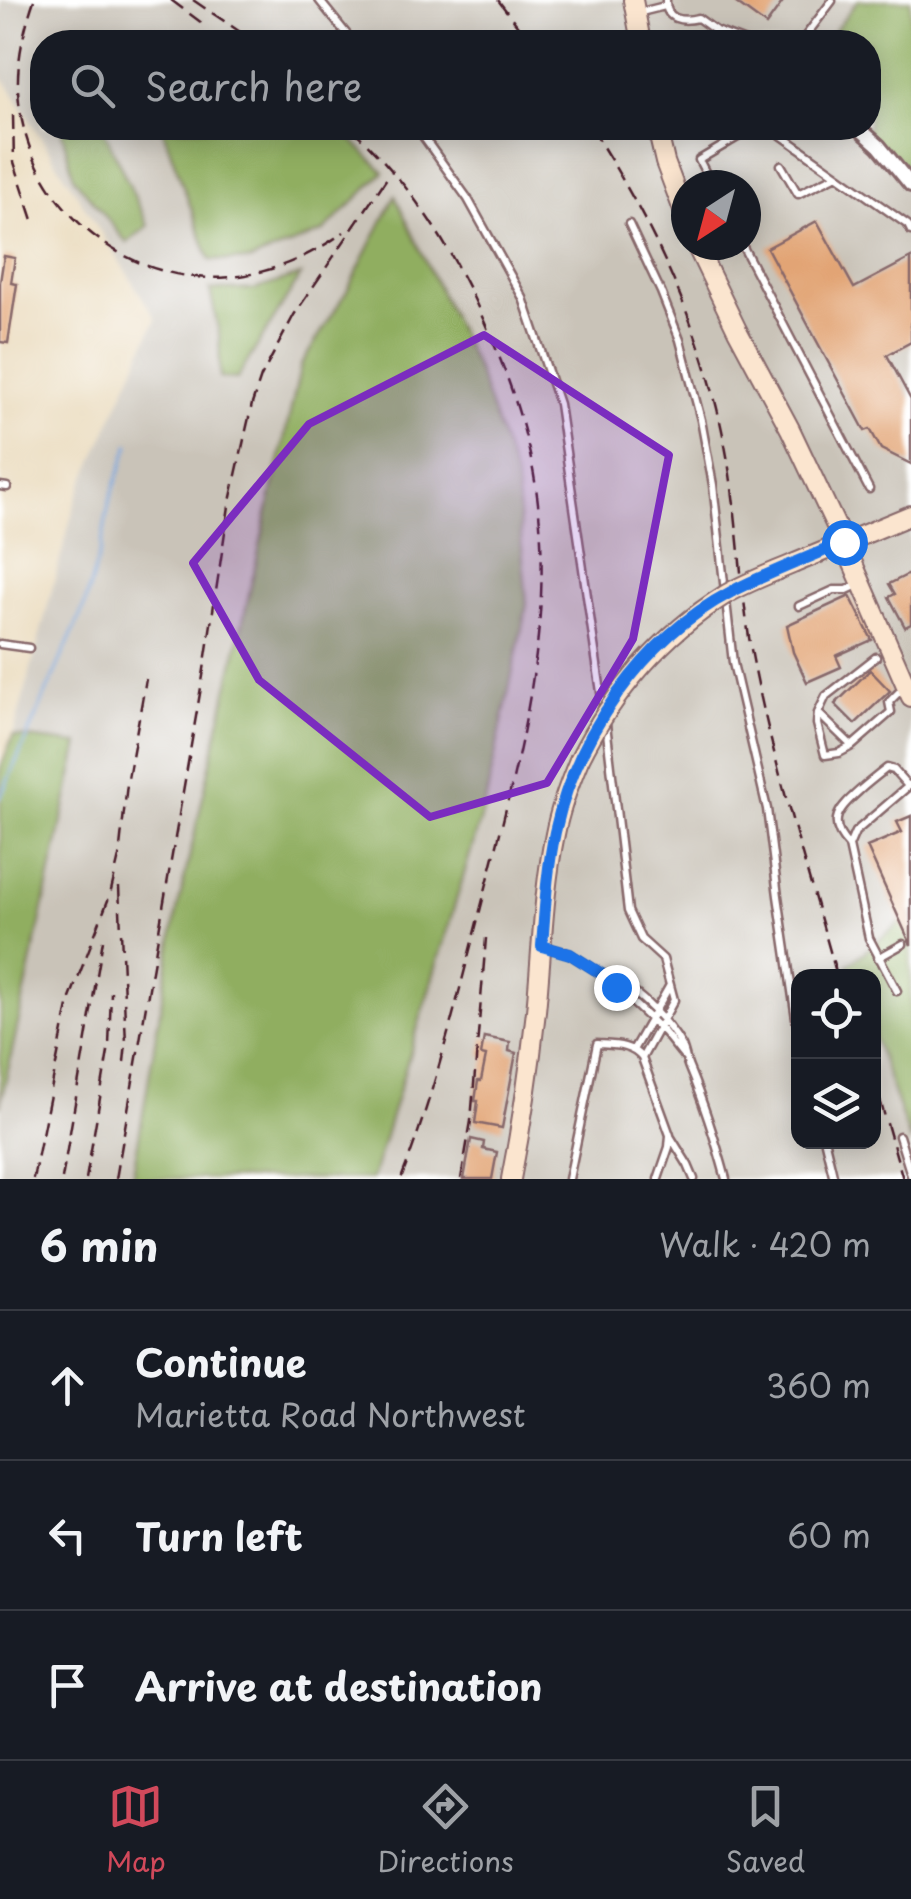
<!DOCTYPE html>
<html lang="en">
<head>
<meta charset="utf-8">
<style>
  body { margin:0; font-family:"Playpen Sans",sans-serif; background:#20242c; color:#f1f3f6 }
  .controls { position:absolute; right:30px; bottom:30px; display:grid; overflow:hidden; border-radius:20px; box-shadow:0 5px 25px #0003 }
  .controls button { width:90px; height:90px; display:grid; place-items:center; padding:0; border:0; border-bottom:2px solid #363941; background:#171b24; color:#f1f3f6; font:50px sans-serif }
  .compass { position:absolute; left:671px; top:170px; width:90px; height:90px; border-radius:50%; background:#171b24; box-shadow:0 5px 25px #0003; rotate:216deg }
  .stop { position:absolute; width:30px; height:30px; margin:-22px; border:8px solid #1a73e8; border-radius:50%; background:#fff }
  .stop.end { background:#1a73e8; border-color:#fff; box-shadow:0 2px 10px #0008 }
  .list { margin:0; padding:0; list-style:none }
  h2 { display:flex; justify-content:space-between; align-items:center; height:130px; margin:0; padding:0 40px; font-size:42px }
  h2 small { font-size:32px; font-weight:400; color:#9ea1a6 }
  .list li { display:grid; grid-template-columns:65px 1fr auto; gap:30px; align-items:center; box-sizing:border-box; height:150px; padding:0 40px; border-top:2px solid #363941 }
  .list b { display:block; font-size:38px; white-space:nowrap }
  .list p { margin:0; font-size:32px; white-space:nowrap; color:#9ea1a6 }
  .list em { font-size:32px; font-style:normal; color:#9ea1a6 }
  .icon { flex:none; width:55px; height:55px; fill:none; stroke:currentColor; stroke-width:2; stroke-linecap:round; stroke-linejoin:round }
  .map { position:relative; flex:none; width:911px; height:1179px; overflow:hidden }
  .search { position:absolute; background:#171b24; box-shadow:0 5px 25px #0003; left:30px; right:30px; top:30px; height:110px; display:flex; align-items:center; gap:25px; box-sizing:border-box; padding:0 35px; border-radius:40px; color:#9ea1a6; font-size:38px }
  .sheet { height:580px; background:#171b24 }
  nav { display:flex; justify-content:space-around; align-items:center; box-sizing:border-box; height:140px; border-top:2px solid #363941; background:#171b24; font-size:28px; color:#9ea1a6 }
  nav a { display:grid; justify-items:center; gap:5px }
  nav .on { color:#d1495b }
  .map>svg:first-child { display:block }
  .built { fill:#e9d9ba }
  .industrial { fill:#c9c3b8; fill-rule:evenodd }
  .forest { fill:#90ae61; stroke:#6d6646; stroke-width:2.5 }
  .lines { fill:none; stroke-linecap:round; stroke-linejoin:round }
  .stream { stroke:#75a6e0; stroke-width:2.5 }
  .building { fill:#e2a474 }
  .lane-casing { stroke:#87686b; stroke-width:11 }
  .street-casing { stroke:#87686b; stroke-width:18 }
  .secondary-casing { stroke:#87686b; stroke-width:22 }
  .lane { stroke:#fff; stroke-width:6 }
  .street { stroke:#fff; stroke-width:12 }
  .secondary { stroke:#fbe5cf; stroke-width:18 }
  .rail { stroke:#4a1f2b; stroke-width:2.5; stroke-dasharray:15 8; stroke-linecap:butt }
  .secondary-bridge-casing { stroke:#87686b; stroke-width:22; stroke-linecap:butt }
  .secondary-bridge { stroke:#fbe5cf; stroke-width:18 }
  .route { stroke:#1a73e8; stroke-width:12 }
  .marked { fill:#7b2cbf; fill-opacity:0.2; stroke:#7b2cbf; stroke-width:8; stroke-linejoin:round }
</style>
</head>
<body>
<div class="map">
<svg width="911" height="1179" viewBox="0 0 911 1179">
  <rect width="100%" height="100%" fill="#fff"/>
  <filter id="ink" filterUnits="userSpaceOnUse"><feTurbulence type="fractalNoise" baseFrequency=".01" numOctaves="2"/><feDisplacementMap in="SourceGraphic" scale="20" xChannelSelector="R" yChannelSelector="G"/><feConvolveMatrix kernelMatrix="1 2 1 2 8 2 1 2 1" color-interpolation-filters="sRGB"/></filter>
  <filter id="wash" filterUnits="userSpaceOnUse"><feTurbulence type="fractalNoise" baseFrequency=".0048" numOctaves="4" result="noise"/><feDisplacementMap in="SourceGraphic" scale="40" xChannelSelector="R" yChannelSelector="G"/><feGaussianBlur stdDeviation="2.25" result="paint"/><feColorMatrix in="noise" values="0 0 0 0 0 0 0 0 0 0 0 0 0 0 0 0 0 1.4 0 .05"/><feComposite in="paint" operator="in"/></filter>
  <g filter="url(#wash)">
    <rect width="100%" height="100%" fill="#f8f1e3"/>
    <path class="built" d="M 0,73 L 156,319 L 76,499 L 13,736 L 0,768 Z"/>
    <path class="industrial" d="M 0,0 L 858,0 L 826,42 L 42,42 L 42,128 L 851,128 L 899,160 L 911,178 L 911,914 L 848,965 L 852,976 L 798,976 L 798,1142 L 874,1142 L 874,1038 L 911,1143 L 911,1179 L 372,1179 L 484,808 L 527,604 L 516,479 L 477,370 L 395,197 L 347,291 L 301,365 L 175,920 L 132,1179 L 0,1179 L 0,1107 L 79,745 L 13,736 L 76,499 L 156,319 L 0,73 ZM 686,185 L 746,185 L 746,245 L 686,245 Z"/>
    <path class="forest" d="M 858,0 L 911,0 L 911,178 L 899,160 L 851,128 L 868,128 L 868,42 L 826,42 Z
      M 61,128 L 103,128 L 148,226 L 127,243 L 74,178 Z
      M 162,128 L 335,128 L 348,136 L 384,172 L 323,232 L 249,261 L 210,260 Z
      M 395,196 L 477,370 L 516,479 L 527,604 L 484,808 L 372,1179 L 132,1179 L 175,920 L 301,365 L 347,291 Z
      M 301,275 L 237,379 L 220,378 L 219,334 L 210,290 L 256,289 Z
      M 13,736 L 79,744 L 0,1107 L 0,768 Z
      M 911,914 L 911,1143 L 874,1038 L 874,976 L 852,976 L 848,965 Z"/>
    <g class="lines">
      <path class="stream" d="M 0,798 L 84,607 L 101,548 L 109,503 L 129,445"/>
    </g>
    <g id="blocks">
      <path class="building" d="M 732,0 L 784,0 L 766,25 Z
        M 817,221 L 854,288 L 911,258 L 911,342 L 887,355 L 911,400 L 911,464 L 881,449 L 870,429 L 865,431 L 767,248 Z
        M 4,256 L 15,258 L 11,283 L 17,284 L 8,343 L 0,342 L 0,282 Z
        M 911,573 L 911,624 L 905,627 L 889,597 L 895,594 L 889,584 Z
        M 850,596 L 872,640 L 836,656 L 841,667 L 807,682 L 793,652 L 787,625 Z
        M 870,670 L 890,691 L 855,724 L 835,704 Z
        M 911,816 L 911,945 L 867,847 L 902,832 L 897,822 Z
        M 484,1037 L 510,1042 L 509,1051 L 516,1053 L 502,1128 L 475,1123 L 478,1101 L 475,1101 L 478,1081 L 481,1081 L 486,1056 L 481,1055 Z
        M 471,1139 L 484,1142 L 483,1149 L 497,1152 L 492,1179 L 464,1179 Z"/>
    </g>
  </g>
  <g filter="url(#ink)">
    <use href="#blocks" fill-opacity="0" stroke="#87686b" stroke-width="2.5"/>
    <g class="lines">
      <g class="lane-casing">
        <path id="lane" d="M 319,0 L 353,42
          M 666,0 C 665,20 682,22 698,18 L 716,31 L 745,42
          M 637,13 L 665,6
          M 801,42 L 832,1
          M 417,128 L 468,199 L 523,298 L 559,404 L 603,706
          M 771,128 L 908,225 L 911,231
          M 781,165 L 798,194 L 837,175
          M 712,185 L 699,160 L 753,128
          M 629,224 L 661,292 L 680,340 L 701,420 L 713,485 L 733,663 L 767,809 L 778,896 L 798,1032
          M 742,245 L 869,489
          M 0,486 L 7,487
          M 799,606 L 834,590 L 847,590 L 860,584
          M 0,644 L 29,648
          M 876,657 L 826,696 L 818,713 L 852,746 L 891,712 L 889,702 L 902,689
          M 818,713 L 817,724 L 825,755 L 839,753 L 852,746
          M 606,724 L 628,911 L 641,939 L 663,959 L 674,1000 L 642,1058
          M 849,846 C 825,821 840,808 860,790 C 869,782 878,775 887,768 L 894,770 L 908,786
          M 543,946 L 570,954 L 616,983 C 638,989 670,1025 682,1046 C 685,1053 686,1061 689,1068 C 704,1104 716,1142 726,1179
          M 878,958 L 903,944
          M 616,983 L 616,987 L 664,1032 L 684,1057
          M 897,991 L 869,938 L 849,846 L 855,832 L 911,784
          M 633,1050 L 670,985
          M 670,1136 L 688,1165 L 694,1179
          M 899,1136 L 911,1175
          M 825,1142 L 834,1179
          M 569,1179 L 597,1044 C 613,1045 631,1044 642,1058 L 670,1135 L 669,1147 L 658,1179"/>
      </g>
      <g class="street-casing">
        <path id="street" d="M 859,128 L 879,146 L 911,185"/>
      </g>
      <g class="secondary-casing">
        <path id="secondary" d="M 633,0 L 641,42
          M 657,128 L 665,162 L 686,218
          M 696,245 L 737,330 L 790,429 L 844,543 L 911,697
          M 795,563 L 911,515
          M 511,1179 C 522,1123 530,1067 536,1011 C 542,952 543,891 555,834 C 560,808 569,784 579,760"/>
      </g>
      <use href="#lane" class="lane"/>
      <use href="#street" class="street"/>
      <use href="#secondary" class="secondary"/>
      <path class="rail" d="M 34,0 C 24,29 17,59 18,90 C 24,206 131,295 246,275 C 281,269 315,253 344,232
        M 171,0 L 202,23
        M 193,0 L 255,42
        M 498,0 L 530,42
        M 13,115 L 14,162 L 34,223
        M 351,128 C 407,180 449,243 480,312 C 501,358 519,405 530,455 C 563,606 519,758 482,903 C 458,995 436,1090 401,1179
        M 591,128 C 656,229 706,336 727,456 C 739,524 740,593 753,660 C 774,767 808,872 837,976
        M 119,887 L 126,1043 L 124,1062
        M 874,1079 L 903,1179
        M 33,1179 L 69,1001 L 110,895 L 119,857 L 127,784 L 146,679
        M 62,1179 L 103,940
        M 86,1179 L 109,1046 L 111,992
        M 116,1179 L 203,676 L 229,506 L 252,404 L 261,377 L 294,315 L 391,172
        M 461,1179 L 471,1121 L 486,938"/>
      <g class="secondary-bridge-casing">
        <path id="secondary-bridge" d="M 579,760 C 613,692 660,636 725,595 C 747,582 772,573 795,563"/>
      </g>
      <use href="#secondary-bridge" class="secondary-bridge"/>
    </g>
  </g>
  <g class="lines" filter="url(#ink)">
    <path class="route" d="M 616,987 L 616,983 L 570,954 L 542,946 C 545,908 547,869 555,832 C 576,736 643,638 731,592 C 767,573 806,559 844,542"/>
  </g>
  <path class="marked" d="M 484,335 L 669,455 L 633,639 L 547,783 L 430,817 L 259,680 L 193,563 L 309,424 Z"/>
</svg>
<div class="controls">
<button><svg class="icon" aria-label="locate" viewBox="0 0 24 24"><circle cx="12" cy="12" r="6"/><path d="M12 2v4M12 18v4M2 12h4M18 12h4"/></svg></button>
<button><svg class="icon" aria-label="layers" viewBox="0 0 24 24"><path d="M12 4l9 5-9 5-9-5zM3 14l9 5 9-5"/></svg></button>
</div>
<svg class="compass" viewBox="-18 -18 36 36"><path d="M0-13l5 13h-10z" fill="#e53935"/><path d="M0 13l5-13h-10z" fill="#9ea1a6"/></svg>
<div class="stop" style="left:844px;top:542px"></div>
<div class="stop end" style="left:616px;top:987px"></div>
<div class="search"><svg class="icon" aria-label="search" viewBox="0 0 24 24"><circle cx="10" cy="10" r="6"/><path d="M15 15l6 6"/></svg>Search here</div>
</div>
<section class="sheet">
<h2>6 min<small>Walk · 420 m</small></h2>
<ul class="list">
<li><svg class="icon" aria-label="ahead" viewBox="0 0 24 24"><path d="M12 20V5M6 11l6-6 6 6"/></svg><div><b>Continue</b><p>Marietta Road Northwest</p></div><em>360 m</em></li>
<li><svg class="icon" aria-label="left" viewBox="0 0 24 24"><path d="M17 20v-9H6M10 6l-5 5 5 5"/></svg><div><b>Turn left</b></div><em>60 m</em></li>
<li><svg class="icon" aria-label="arrive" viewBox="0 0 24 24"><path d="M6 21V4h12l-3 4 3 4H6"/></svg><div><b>Arrive at destination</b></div></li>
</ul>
</section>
<nav>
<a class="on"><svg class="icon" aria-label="map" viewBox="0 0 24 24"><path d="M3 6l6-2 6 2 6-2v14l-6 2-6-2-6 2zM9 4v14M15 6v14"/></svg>Map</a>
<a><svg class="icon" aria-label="directions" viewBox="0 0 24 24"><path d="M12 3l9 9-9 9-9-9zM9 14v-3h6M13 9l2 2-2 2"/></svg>Directions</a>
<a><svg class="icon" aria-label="saved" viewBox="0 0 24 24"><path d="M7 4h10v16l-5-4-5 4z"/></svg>Saved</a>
</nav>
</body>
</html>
